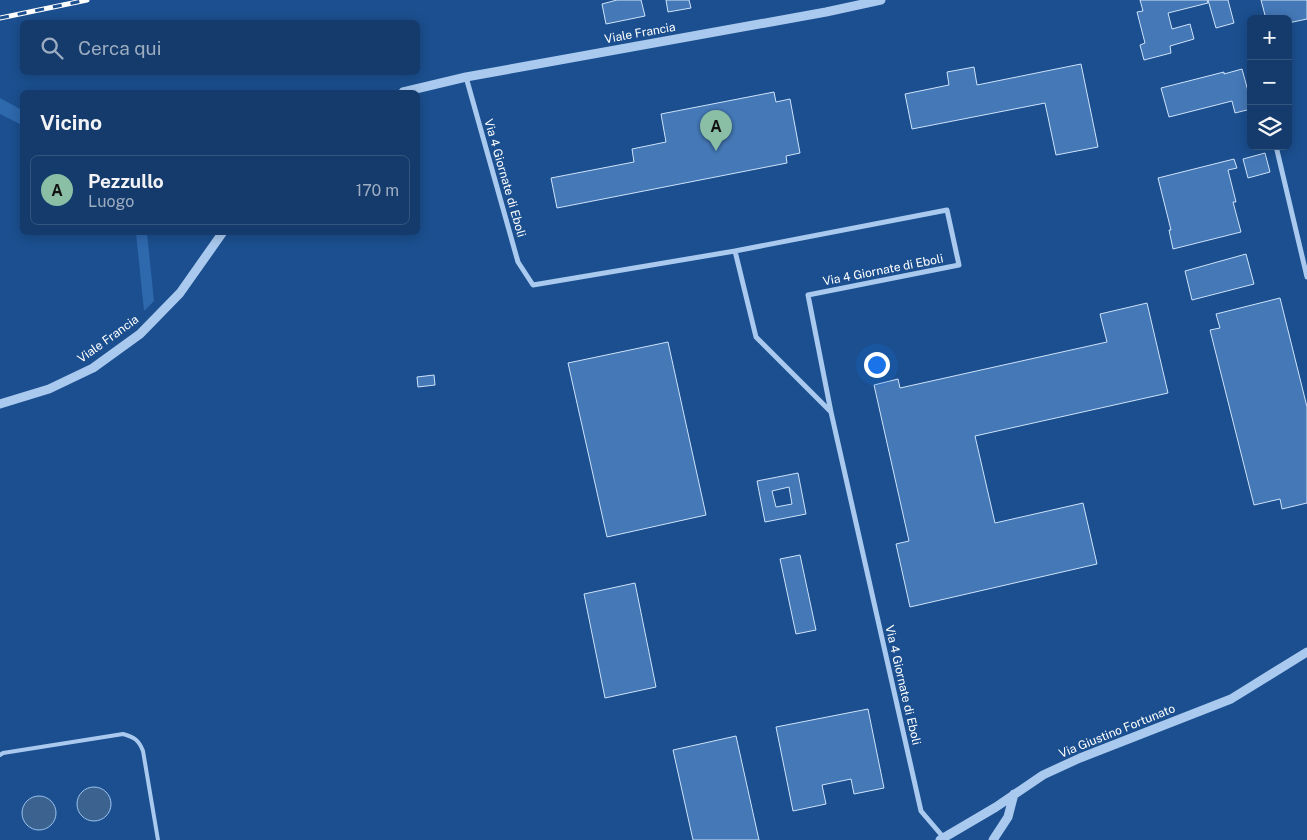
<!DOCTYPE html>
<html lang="it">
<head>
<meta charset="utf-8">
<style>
  body { margin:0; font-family:"Public Sans",sans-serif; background:#214673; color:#f1f3f6 }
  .controls { position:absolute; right:15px; top:15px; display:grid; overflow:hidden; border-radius:8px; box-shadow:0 2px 12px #0003 }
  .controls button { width:45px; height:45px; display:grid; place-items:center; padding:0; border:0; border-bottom:1px solid #33557e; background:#143b6b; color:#f1f3f6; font:25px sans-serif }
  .you { position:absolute; left:876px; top:364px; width:18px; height:18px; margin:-12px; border:4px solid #fff; border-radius:50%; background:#1a73e8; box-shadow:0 0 0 8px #1a73e833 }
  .badge { display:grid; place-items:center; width:32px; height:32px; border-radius:50%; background:#8abfa5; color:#111; font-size:16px; font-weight:700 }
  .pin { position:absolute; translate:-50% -41px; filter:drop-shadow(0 1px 2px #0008) }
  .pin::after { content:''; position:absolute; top:26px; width:18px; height:15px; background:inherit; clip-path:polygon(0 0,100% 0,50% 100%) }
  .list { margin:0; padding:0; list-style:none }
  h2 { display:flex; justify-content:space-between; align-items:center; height:65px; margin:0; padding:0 20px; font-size:21px }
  h2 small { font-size:16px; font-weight:400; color:#9dadc1 }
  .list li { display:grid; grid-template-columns:32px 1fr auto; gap:15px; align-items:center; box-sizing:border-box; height:70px; margin:0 10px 10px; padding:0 10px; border:1px solid #33557e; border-radius:8px }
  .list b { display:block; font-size:19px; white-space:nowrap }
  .list p { margin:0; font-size:16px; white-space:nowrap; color:#9dadc1 }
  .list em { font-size:16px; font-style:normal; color:#9dadc1 }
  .icon { flex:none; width:28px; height:28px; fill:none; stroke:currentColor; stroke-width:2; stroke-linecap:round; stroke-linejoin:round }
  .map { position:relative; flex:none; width:1307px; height:840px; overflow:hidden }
  .search { position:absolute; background:#143b6b; box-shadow:0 2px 12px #0003; left:20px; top:20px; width:400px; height:55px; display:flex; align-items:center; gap:12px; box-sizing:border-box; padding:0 18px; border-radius:8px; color:#9dadc1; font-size:19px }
  .panel { position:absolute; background:#143b6b; box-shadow:0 2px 12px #0003; left:20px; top:90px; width:400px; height:145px; border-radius:8px }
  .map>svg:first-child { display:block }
  .green { fill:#2e69ad }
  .water { fill:#3c6290; stroke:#9cc4f0 }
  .building { fill:#4478b7; stroke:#cfe3fa; fill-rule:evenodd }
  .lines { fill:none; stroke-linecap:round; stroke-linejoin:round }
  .service { stroke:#a9c9ee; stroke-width:4 }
  .minor { stroke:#a9c9ee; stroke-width:5 }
  .tertiary { stroke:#a9c9ee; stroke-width:9 }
  .rail-casing { stroke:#fff; stroke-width:5 }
  .rail { stroke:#1b4f8f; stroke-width:3; stroke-dasharray:9; stroke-linecap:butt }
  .labels { text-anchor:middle; stroke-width:4; stroke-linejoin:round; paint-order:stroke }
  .street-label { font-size:12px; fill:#fff; stroke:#1b4f8f }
</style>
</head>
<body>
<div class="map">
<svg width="1307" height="840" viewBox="0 0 1307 840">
  <rect width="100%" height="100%" fill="#1b4f8f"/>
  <path class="green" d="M 0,98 L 22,110 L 22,125 L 0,114 Z
    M 136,233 L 147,233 L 154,301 L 144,311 Z"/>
  <path class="water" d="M77 804a17 17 0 1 1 34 0a17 17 0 1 1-34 0Z
    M22 813a17 17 0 1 1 34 0a17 17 0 1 1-34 0Z"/>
  <path class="building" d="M 617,0 L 641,0 L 645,16 L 606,24 L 602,4 Z
    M 666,0 L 689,0 L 691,8 L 668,12 Z
    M 1140,0 L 1207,0 L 1208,3 L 1168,13 L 1172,29 L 1190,24 L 1194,39 L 1170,46 L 1171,53 L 1144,60 L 1140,45 L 1145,43 L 1137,12 L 1143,11 Z
    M 1208,0 L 1228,0 L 1234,23 L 1216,28 Z
    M 1261,0 L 1307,0 L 1307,19 L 1288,23 L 1288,19 L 1266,19 Z
    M 1081,64 L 1098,147 L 1056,155 L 1045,103 L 912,129 L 905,94 L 949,85 L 947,72 L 974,67 L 977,85 Z
    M 1242,69 L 1251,102 L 1251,109 L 1235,113 L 1232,101 L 1169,117 L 1161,88 L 1224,72 L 1224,74 Z
    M 774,92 L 776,102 L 790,99 L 800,153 L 786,156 L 787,163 L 557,208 L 551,178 L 634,162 L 632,149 L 666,142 L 661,114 Z
    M 1265,153 L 1270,172 L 1248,178 L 1243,159 Z
    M 1234,159 L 1237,168 L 1228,170 L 1236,202 L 1233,202 L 1241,232 L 1173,249 L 1169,230 L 1171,230 L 1158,178 Z
    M 1246,254 L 1254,284 L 1192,300 L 1185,271 Z
    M 1280,298 L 1307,407 L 1307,503 L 1282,509 L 1280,499 L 1254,505 L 1210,330 L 1220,328 L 1216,314 Z
    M 1147,303 L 1168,393 L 975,436 L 995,523 L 1083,503 L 1097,564 L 910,607 L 896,544 L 909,541 L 874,385 L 898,379 L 900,388 L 1107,342 L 1100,314 Z
    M 668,342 L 706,515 L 607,537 L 568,363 Z
    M 434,375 L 435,385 L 418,387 L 417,377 Z
    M 798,473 L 806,514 L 765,522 L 757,481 ZM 789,487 L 792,504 L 776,507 L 772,491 Z
    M 800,555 L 816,630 L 796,634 L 780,559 Z
    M 635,583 L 656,687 L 605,698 L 584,594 Z
    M 868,709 L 884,788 L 854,794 L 851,779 L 822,785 L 826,804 L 793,811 L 776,727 Z
    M 736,736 L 759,840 L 693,840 L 673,750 Z"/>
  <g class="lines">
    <path class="service" d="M 0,755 L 3,753 L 123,734 C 134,737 139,740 143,751 L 158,840"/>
    <path class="minor" d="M 1250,35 L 1251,40
      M 466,77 L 518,262 L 533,285 L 735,251 L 756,337 L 831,412 L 921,811 L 944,838
      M 1276,146 L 1307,277
      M 735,251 L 947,210 L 959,265 L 808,295 L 831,412"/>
    <path class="tertiary" d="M 403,92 L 466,77 L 826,12 L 881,0
      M 0,404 L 49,389 L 93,368 L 140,334 L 180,293 L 223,232
      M 940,840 L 996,807 L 1043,775 L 1080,758 L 1231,699 L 1307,652
      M 993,840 L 1008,817 L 1014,794"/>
    <g class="rail-casing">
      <path id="rail" d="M 0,18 L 87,0"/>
    </g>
    <use href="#rail" class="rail"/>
  </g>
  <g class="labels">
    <g class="street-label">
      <text transform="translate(640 33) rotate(-10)" y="4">Viale Francia</text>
      <text transform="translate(505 178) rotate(74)" y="4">Via 4 Giornate di Eboli</text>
      <text transform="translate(883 270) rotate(-11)" y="4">Via 4 Giornate di Eboli</text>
      <text transform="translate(108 339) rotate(-36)" y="4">Viale Francia</text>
      <text transform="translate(903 685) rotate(77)" y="4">Via 4 Giornate di Eboli</text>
      <text transform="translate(1117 731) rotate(-22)" y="4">Via Giustino Fortunato</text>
    </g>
  </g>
</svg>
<div class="controls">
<button>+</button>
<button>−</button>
<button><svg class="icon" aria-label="layers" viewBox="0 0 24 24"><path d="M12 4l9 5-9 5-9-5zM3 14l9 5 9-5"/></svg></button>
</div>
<div class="you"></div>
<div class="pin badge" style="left:716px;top:151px">A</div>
<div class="search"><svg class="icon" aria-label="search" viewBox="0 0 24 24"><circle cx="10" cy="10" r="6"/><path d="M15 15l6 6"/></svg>Cerca qui</div>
<section class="panel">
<h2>Vicino<small></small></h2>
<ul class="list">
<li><span class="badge">A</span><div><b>Pezzullo</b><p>Luogo</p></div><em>170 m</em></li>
</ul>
</section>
</div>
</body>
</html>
